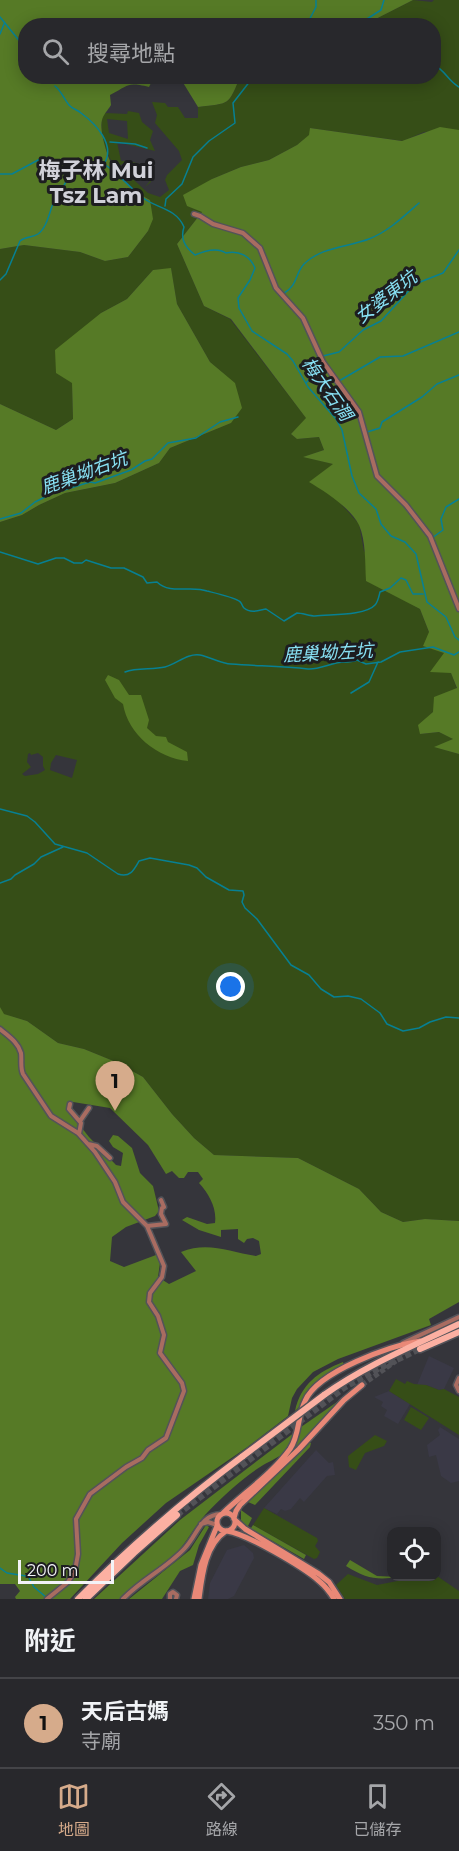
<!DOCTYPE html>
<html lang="zh-TW">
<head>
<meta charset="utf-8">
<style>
  body { margin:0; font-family:Montserrat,"Noto Sans TC",sans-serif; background:#303034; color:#f1f3f6 }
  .controls { position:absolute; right:18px; bottom:18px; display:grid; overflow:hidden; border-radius:12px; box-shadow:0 3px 15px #0003 }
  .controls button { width:54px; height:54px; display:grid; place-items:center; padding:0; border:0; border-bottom:2px solid #444448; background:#28282c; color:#f1f3f6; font:30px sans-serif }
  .scale { position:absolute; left:18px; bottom:15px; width:96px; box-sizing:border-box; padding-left:6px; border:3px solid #f3f3f7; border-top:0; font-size:16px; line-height:21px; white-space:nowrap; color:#f3f3f7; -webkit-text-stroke:4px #1d1d20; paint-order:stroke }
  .you { position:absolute; left:231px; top:987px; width:21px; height:21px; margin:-15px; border:4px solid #fff; border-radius:50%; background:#1a73e8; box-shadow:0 0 0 9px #1a73e833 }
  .badge { display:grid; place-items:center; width:39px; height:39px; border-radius:50%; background:#d6ab8b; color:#111; font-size:20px; font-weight:700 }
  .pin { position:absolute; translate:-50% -50px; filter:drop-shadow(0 2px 3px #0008) }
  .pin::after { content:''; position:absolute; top:32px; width:21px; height:18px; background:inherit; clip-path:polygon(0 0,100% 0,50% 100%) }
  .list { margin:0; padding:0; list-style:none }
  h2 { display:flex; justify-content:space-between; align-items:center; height:78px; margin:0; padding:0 24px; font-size:26px }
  h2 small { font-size:20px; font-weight:400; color:#a5a6a9 }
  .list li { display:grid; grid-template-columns:39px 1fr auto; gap:18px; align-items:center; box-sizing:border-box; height:90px; padding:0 24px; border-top:2px solid #444448 }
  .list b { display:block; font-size:22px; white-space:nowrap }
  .list p { margin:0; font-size:20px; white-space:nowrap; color:#a5a6a9 }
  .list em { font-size:20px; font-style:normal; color:#a5a6a9 }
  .icon { flex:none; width:33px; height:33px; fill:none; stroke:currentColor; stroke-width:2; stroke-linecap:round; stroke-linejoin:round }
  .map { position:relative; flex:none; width:459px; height:1599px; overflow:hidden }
  .search { position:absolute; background:#28282c; box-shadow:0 3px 15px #0003; left:18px; right:18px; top:18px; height:66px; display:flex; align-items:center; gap:15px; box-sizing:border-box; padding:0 21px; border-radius:24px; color:#a5a6a9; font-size:22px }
  .sheet { height:168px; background:#28282c }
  nav { display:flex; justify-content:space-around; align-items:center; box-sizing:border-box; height:84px; border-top:2px solid #444448; background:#28282c; font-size:16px; color:#a5a6a9 }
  nav a { display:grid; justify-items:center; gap:3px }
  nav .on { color:#d6ab8b }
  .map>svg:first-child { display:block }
  .built { fill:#3a3946 }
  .green { fill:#364e17; fill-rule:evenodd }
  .forest { fill:#567a26; fill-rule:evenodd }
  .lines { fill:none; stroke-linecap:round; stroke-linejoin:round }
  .stream { stroke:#078093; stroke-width:1.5 }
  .secondary-tunnel { stroke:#525257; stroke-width:5; stroke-dasharray:5 2.5; stroke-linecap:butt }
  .primary-tunnel { stroke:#525257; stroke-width:6; stroke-dasharray:6 3; stroke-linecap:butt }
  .street-casing { stroke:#535359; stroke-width:7 }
  .secondary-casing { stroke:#535359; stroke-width:8 }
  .primary-casing { stroke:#535359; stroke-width:9 }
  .street { stroke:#a96c61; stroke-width:4 }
  .secondary { stroke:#e98877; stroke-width:5 }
  .primary { stroke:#fcb0a2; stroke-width:6 }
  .primary-bridge-casing { stroke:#535359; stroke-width:9; stroke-linecap:butt }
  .primary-bridge { stroke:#fcb0a2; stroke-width:6 }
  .labels { text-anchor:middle; stroke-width:6; stroke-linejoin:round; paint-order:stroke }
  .water-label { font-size:18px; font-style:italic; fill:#88e1f4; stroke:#1d1d20 }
  .district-label { font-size:22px; font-weight:bold; fill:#d1d1d9; stroke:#1d1d20 }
</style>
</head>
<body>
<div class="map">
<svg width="459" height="1599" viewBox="0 0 459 1599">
  <rect width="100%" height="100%" fill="#35353b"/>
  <path class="built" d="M 429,1356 L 454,1368 L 444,1389 L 439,1390 L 426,1385 L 417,1385 Z
    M 389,1391 L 410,1404 L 398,1424 L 384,1416 L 387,1410 L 381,1406 L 383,1402 L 374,1397 Z
    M 440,1427 L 459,1439 L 459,1481 L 451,1483 L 441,1476 L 436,1455 L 429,1457 L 427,1445 L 440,1435 L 438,1430 Z
    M 316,1450 L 329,1463 L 333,1462 L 335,1475 L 327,1476 L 304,1502 L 300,1498 L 291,1509 L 285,1511 L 281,1509 L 277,1514 L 264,1508 Z
    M 244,1545 L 253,1553 L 254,1558 L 234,1596 L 228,1599 L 208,1599 L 210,1583 L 227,1550 Z"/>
  <path class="green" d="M 413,0 L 432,2 L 434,0 L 459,0 L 459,130 L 424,132 L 403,141 L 310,128 L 310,135 L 297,145 L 269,160 L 241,167 L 212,179 L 202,212 L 177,244 L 204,306 L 230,319 L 307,419 L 291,434 L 297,439 L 319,437 L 324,450 L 304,457 L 334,464 L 310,482 L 333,495 L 359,524 L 364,551 L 408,602 L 420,609 L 429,632 L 444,653 L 457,689 L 433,712 L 420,734 L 439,732 L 454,739 L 435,747 L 459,754 L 459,1221 L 425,1219 L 403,1222 L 381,1212 L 359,1189 L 298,1158 L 214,1155 L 194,1138 L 172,1114 L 143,1077 L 116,1062 L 84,1049 L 58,1043 L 27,1021 L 3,1014 L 0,1007 L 0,522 L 22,515 L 39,505 L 65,493 L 115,483 L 159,463 L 170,448 L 231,423 L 234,383 L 210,362 L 177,304 L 171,269 L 153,270 L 127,299 L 101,313 L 72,383 L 73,419 L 56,430 L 0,404 L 0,249 L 24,245 L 80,252 L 105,261 L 128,257 L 148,231 L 150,200 C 121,183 98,151 102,116 L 106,113 L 127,114 L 128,111 L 139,113 L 142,122 L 153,131 L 150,140 L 155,151 L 117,142 L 121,161 C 140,163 146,162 151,182 L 145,187 L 150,181 L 142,169 L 133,168 L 133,165 L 124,163 L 119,166 L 148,193 L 160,197 L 169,190 L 165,180 L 167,175 L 182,160 L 179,151 L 155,123 L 157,115 L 152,102 L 165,103 L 168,107 L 178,107 L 185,118 L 198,118 L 198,107 C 230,103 228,106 240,77 L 434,76 L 434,26 L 364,25 ZM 107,119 L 127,121 L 128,139 L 109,133 ZM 30,753 L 31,755 L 38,753 L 43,757 L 43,766 L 45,770 L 38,774 L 25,776 L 22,774 L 31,767 L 27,762 L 28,754 ZM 56,755 L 77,760 L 72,778 L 50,770 L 51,763 Z
    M 396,1379 L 405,1384 L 407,1381 L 414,1384 L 426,1385 L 439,1390 L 444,1389 L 459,1397 L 459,1435 L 389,1391 Z
    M 411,1407 L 429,1418 L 421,1430 L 404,1420 Z
    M 375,1435 L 387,1441 L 384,1446 L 365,1453 L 356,1470 L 349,1467 L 348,1456 Z
    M 264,1508 L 317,1538 L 318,1541 L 315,1546 L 320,1552 L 317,1558 L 314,1559 L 253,1525 Z
    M 348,1574 L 377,1585 L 418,1577 L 437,1576 L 459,1591 L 459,1599 L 345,1599 L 336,1585 Z"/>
  <path class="forest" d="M 0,0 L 413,0 L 364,25 L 26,26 L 26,76 L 240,77 C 228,106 230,103 198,107 L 182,81 L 168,83 L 153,79 L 149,87 C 126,82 130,85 110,95 L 111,105 C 108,110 103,115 102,120 C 99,131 108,159 114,169 C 121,180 139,194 150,200 L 153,219 L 148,231 L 128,257 L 105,261 L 80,252 L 24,245 L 0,249 Z
    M 440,127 L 459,130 L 459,754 L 434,747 L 453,739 L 439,732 L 420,734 L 418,725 L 433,712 L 434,697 L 457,688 L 451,673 L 430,672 L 444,653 L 423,646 L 429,632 L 420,609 L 366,581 C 365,563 366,541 359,525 C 351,508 324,491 309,482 L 333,464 L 303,457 L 324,450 L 319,437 L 297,439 L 291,434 L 306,418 L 231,319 L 204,306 L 177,244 L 202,212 L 187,206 L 183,195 L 212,179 L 241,167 L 269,160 L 297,145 L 309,135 L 310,128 L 402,141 Z
    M 171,268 L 177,304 L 210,362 L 235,383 L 242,408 L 231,423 L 170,448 L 159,463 L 115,483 L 65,493 L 39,505 L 22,515 L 0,522 L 0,404 L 56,430 L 73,419 L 72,383 L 56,373 L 55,350 L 101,313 L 127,299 L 153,270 Z
    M 108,675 L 119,680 L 129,695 L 141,695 L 149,720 L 147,728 L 156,736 L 166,737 L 168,742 L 187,752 L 188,761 C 157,758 128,734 123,704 L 115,698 L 105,680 Z
    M 0,1007 L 4,1014 L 27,1021 L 58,1043 L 84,1049 L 116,1062 L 143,1077 L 172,1114 L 194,1138 L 214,1155 L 298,1158 L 359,1189 L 381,1212 L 403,1222 L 425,1219 L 459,1221 L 459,1302 L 429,1319 L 431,1325 L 338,1359 L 313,1372 L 297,1389 L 292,1398 L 288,1416 L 246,1448 L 166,1503 L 122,1543 L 70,1599 L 16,1599 L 15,1597 L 20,1591 L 15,1584 L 0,1584 ZM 73,1102 L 110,1108 L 148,1145 L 166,1174 L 172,1171 L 179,1178 L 184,1178 L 188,1172 L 198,1172 L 203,1179 L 199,1183 C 209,1194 217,1208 215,1223 L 207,1224 L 187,1217 L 182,1220 L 199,1230 L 221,1237 L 221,1230 L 238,1229 L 238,1239 L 244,1243 L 247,1239 L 253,1238 L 259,1241 L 261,1254 L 256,1256 C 229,1252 208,1241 181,1252 L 196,1271 L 169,1284 L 158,1277 L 160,1263 L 156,1255 L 124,1267 L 110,1261 L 112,1237 L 126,1227 L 155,1216 L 159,1211 L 153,1186 L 140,1173 L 132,1148 L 118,1136 L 113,1135 L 109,1141 L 113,1147 L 123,1153 L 121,1166 L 116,1165 L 89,1137 L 66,1108 Z
    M 343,1362 L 344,1366 C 331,1372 317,1379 308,1391 C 302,1398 302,1406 295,1411 C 301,1384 318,1372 343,1362 Z
    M 347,1395 L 305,1440 L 290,1452 L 297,1442 L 301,1427 Z
    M 295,1432 C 290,1457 274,1457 257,1469 C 239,1481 220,1499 205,1515 C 193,1528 187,1543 174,1555 C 156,1571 136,1581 120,1599 L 94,1599 L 180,1520 Z
    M 308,1442 L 311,1443 L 310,1447 L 255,1505 L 248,1502 Z
    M 241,1510 L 252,1518 L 248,1526 L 251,1528 L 253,1525 L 306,1555 L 304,1559 L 246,1526 L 241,1520 Z
    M 206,1525 L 209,1527 L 199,1545 L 193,1565 L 180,1571 L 162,1599 L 129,1599 L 190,1550 Z
    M 350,1560 L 377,1576 L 400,1577 C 376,1580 367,1579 346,1566 Z"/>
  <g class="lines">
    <path class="stream" d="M 0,17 L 26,49
      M 359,24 L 381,10 L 384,0
      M 306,26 L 316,7 L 316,0
      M 340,26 L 350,23 L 367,26
      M 0,34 L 4,24
      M 434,65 C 445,70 448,81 459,87
      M 55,86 C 62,92 64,99 69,105 C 72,109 78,110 81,113 C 96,124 116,145 104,164
      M 110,142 L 135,144 L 147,148
      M 0,174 L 12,174 L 40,159 C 59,183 79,169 104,164 C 119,174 129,187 143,198 C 156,208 176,208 184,227 C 180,239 185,247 195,255 C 204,251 217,247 226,253 C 239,250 250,256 255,268 L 250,280 L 238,298 L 239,308 L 252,331 L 287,354 L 293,361 L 308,387 L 336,419 L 342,430 L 352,476 L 359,493 L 376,509 L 381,524 L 391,536 L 405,542 L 416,554 L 427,602 L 446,617 L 455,637 L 459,640
      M 165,206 L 166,199 L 182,184 L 193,157 L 209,141 L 235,123 L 233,103 L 254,76
      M 0,280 L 6,274 L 20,241 C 26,236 32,238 38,234 C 48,227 50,208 55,199 C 59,189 68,185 68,173
      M 283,294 C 299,284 294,275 304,264 C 321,247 348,247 369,239 C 389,231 403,217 419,203
      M 323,356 L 339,352 L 363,330 L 381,321 L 415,284 L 443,273 L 459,250
      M 339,381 L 380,357 L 403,356 L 459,332
      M 306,383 L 312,377 L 313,367 L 319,361
      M 367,432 L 380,428 L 382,422 L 422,397 L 437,384 L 459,375
      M 0,519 L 21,513 L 35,502 L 51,494 L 90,482 L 95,483 L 131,470 L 145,461 L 152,459 L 168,443 L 196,438 L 220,422 L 238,417
      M 432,538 L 443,530 L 441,519 L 446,507 L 459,499
      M 0,552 L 38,564 L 56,558 L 64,558 L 74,563 L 82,563 L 86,560 L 111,568 L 124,568 L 143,577 L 147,583 L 157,582 C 170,595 191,585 207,591 C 215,593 233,597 239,601 C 242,602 241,605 244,608 C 251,614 260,610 266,609 L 284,621 L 297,613 C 302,613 310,616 315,616 C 329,614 365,616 375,605 C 378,602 379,596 380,592 L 390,588 L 401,578 L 406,580 L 413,594 L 423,594
      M 125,672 C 137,667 152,670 165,667 C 177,664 187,653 200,655 C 210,657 222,664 231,664 C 256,666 282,666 308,669 C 319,670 333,662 344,662 C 350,662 352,662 357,660 L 366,664 L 381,662 L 400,652 L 433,647 L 454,655 L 459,652
      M 351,693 L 369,682 L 378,662
      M 0,809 L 27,816 L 35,822 L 55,844 L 87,853 L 118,874 C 130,878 134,870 139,861 L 150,858 L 189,865 L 197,868 L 206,877 L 229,890 L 243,891 L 244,895 L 242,902 L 245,908 L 257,919 L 291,965 L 309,975 L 321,989 L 334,997 L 348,996 L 361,999 L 380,1013 L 387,1024 L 403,1031 L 419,1028 L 430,1022 L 446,1017 L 459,1018
      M 0,883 L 11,879 L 15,875 L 34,864 L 41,857 L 63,847
      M 0,1568 L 7,1573 L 26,1576 L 29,1578 L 34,1587 L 47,1598"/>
    <path class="secondary-tunnel" d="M 362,1385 L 396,1361"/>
    <path class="primary-tunnel" d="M 177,1515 L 344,1388 L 380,1368 L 420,1349"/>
    <g class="street-casing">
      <path id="street" d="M 194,214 L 200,216 L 213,224 L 243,233 L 260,248 L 276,288 L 303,318 L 323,362 L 359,412 L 377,476 L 406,505 L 430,536 L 459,609
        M 0,1029 C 8,1036 18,1042 21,1053 C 22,1060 20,1067 23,1074 L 51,1116 L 78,1133 L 95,1152 L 115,1182 L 123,1202 L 147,1226 L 164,1266 L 162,1277 L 150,1293 L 149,1302 L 158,1316 L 164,1335 L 160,1353 L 182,1383 L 184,1391 L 166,1438 L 148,1450 L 142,1458 L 126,1467 L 90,1494 L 76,1519 L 78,1554 L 75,1571 L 68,1582 L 47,1599
        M 70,1104 L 69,1109 L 81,1123 L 79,1134
        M 80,1121 L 89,1108
        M 88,1144 L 97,1146 L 110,1158
        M 147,1226 L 166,1224 L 161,1214 L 162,1208 L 164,1207 L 161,1200
        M 403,1343 L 459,1317
        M 459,1378 L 456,1385 L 459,1391
        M 201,1524 L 208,1522 L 217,1525
        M 123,1599 C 142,1579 167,1568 185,1548 C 198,1534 200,1515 221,1514
        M 170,1599 L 170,1594 L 173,1592 L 177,1595 L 176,1599"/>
    </g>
    <g class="secondary-casing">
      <path id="secondary" d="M217 1522a9 9 0 1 1 18 0a9 9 0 1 1-18 0Z
        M 223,1513 C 245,1492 272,1474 290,1449 C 300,1434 297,1417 305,1401 C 318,1371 390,1346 420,1341
        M 234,1518 L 236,1511 L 240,1505 L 299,1449 L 344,1400 L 362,1385
        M 234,1519 L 245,1529 L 319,1574 L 329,1582 L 340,1599
        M 227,1531 C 247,1534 303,1567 319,1581 C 325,1586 330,1592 334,1599
        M 194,1599 L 201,1565 L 217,1526
        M 199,1599 C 202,1576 205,1545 226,1531"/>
    </g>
    <g class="primary-casing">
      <path id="primary" d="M 420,1349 L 459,1332
        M 324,1395 C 366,1365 413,1346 459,1324
        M 78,1599 C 130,1547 184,1500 243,1456
        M 86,1599 L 134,1553 L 177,1515"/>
    </g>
    <use href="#street" class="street"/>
    <use href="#secondary" class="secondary"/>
    <use href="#primary" class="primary"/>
    <g class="primary-bridge-casing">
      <path id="primary-bridge" d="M 243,1456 L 324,1395"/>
    </g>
    <use href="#primary-bridge" class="primary-bridge"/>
  </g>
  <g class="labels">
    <g class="water-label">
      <text transform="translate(386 297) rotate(-38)" y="6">女婆東坑</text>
      <text transform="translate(327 389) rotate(55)" y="6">梅大石澗</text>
      <text transform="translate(84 473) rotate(-20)" y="6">鹿巢坳右坑</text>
      <text transform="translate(328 653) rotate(-3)" y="6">鹿巢坳左坑</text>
    </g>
    <g class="district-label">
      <text x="96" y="178">梅子林 Mui<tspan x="96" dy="25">Tsz Lam</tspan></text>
    </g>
  </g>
</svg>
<div class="controls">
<button><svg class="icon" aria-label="locate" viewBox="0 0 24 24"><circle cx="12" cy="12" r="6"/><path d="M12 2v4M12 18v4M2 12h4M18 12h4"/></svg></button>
</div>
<div class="scale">200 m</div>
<div class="you"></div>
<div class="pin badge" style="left:115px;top:1111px">1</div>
<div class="search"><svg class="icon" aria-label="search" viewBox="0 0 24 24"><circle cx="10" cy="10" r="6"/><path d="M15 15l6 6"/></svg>搜尋地點</div>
</div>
<section class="sheet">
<h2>附近<small></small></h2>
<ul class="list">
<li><span class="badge">1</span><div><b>天后古媽</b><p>寺廟</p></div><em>350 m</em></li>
</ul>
</section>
<nav>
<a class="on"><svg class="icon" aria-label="map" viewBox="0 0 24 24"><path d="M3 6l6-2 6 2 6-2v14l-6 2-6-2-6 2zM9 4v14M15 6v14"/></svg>地圖</a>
<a><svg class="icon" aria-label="directions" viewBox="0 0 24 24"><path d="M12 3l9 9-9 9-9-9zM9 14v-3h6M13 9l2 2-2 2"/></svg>路線</a>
<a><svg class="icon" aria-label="saved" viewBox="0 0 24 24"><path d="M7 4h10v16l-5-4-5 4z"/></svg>已儲存</a>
</nav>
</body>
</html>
